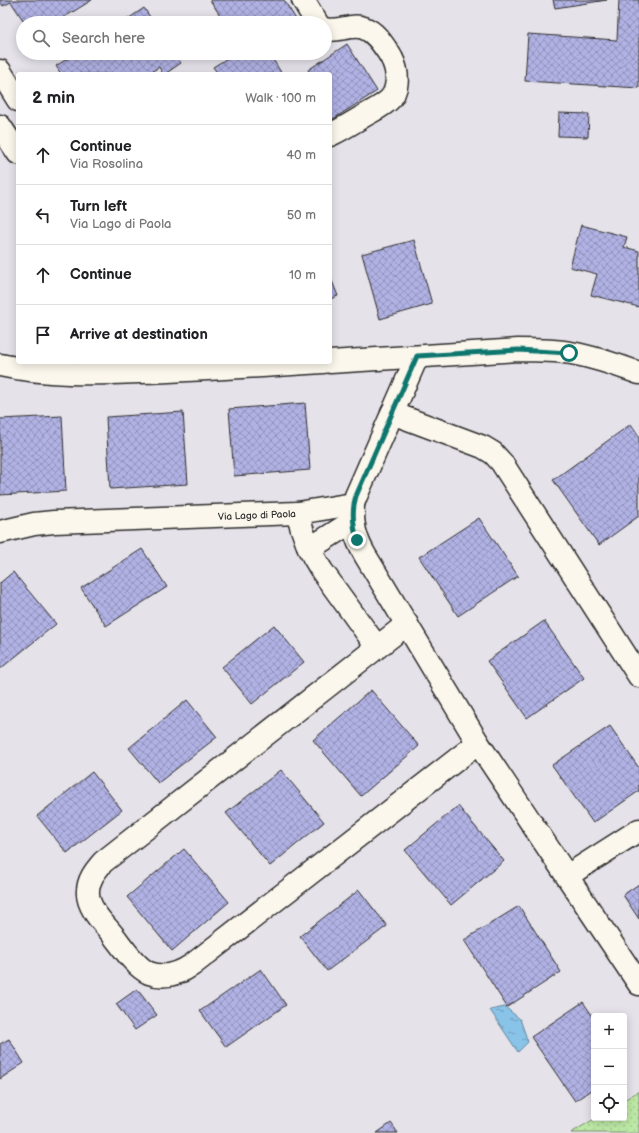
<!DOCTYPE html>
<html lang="en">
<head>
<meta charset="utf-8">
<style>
  body { margin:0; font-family:"Balsamiq Sans",sans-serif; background:#f6f6f6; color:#202124 }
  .controls { position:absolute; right:12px; bottom:12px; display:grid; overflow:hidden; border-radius:4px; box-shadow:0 2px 10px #0003 }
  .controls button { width:36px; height:36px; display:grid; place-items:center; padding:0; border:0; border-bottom:1px solid #e0e0e0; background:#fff; color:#202124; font:20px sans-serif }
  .stop { position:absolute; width:12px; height:12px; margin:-9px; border:3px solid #0f766e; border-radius:50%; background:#fff }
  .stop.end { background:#0f766e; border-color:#fff; box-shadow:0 1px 4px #0008 }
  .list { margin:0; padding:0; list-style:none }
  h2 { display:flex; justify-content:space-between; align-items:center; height:52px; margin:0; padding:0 16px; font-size:17px }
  h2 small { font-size:13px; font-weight:400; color:#757577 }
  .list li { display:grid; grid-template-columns:26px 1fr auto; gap:12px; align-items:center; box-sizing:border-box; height:60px; padding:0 16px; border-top:1px solid #e0e0e0 }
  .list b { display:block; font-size:15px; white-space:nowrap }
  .list p { margin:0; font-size:13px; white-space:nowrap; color:#757577 }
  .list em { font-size:13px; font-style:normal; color:#757577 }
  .icon { flex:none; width:22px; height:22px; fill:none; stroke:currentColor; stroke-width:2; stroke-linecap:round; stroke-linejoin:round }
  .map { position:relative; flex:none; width:639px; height:1133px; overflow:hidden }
  .search { position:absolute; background:#fff; box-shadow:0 2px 10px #0003; left:16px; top:16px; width:316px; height:44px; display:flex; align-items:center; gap:10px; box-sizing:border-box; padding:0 14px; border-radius:22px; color:#757577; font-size:15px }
  .panel { position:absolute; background:#fff; box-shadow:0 2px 10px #0003; left:16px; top:72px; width:316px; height:292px; border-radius:4px }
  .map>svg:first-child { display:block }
  .grass { fill:url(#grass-dots); stroke:#748a68 }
  .water { fill:url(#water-ripples); stroke:#63869c }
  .building { fill:url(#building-cross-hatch); stroke:#2b2b2b }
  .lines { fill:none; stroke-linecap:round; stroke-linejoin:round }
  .minor-casing { stroke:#2b2b2b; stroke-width:25 }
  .minor { stroke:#fbf7ec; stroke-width:22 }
  .route { stroke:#0f766e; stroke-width:5 }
  .labels { text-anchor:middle; stroke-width:3; stroke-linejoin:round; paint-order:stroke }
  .street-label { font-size:10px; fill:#2b2b2b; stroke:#fbf7ec }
</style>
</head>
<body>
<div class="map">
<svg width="639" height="1133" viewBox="0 0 639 1133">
  <defs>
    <pattern id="grass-dots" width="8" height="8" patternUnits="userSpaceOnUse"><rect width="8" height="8" fill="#bde9a6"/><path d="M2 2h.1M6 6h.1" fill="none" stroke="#a3c88f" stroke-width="1.8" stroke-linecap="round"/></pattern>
    <pattern id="water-ripples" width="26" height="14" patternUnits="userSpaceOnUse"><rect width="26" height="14" fill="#89c3e8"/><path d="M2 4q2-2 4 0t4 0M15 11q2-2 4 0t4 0" fill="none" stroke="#709fbc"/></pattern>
    <pattern id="building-cross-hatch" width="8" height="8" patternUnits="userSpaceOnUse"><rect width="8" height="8" fill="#b1b2e4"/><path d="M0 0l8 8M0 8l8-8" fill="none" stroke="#9091b9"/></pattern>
  </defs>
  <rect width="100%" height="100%" fill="#e5e2ea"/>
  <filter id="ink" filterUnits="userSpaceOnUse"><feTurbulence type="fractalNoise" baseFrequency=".025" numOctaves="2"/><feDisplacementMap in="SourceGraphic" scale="8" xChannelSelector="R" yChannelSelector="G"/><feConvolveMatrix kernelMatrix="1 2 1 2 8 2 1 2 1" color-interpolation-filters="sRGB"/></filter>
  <g filter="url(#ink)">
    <path class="grass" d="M 639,1091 L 639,1133 L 571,1133 L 596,1118 L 624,1118 L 624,1100 Z"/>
    <path class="water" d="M 505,1007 L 520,1019 L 528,1042 L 518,1052 L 490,1010 Z"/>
    <path class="building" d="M 0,0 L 92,0 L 55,23 L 25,23 L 11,2 L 3,6 L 0,2 Z
      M 210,0 L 284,0 L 297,21 L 295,23 L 225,23 Z
      M 553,0 L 607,0 L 555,8 Z
      M 619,0 L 639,0 L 639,88 L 525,81 L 528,34 L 617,40 Z
      M 144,8 L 154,23 L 122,23 Z
      M 347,44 L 377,91 L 330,121 L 330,74 L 310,74 L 308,70 Z
      M 76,53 L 174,53 L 181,63 L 165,74 L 163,74 L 159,67 L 148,74 L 61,74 L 56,66 Z
      M 236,53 L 269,53 L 282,74 L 218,74 L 213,67 Z
      M 559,113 L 589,114 L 588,137 L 558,136 Z
      M 581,225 L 627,237 L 624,247 L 639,251 L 639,307 L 591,295 L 597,274 L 570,267 Z
      M 414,240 L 432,304 L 380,319 L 362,254 Z
      M 330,276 L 338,296 L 330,299 Z
      M 305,403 L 310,470 L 234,476 L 229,409 Z
      M 183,412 L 188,484 L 110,489 L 106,417 Z
      M 62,416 L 66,491 L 0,495 L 0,419 Z
      M 631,424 L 639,436 L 639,516 L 599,545 L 553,480 Z
      M 479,518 L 518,576 L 458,616 L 419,557 Z
      M 142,549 L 167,587 L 106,626 L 81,588 Z
      M 13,572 L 56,624 L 0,669 L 0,583 Z
      M 544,621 L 584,678 L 527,718 L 487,661 Z
      M 274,625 L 304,662 L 252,704 L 222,667 Z
      M 371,690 L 419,746 L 361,796 L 313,740 Z
      M 187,700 L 217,737 L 158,783 L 129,748 Z
      M 610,726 L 639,768 L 639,791 L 593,823 L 552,765 Z
      M 281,770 L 324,822 L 270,866 L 226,813 Z
      M 92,772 L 122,810 L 67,853 L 37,816 Z
      M 458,806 L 504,861 L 451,905 L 405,850 Z
      M 184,849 L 229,902 L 172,951 L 127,897 Z
      M 639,884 L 639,919 L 623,895 Z
      M 359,890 L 387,926 L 327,971 L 300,936 Z
      M 519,906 L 561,972 L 507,1007 L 464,940 Z
      M 261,969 L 286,1005 L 226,1047 L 200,1011 Z
      M 137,989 L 157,1015 L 135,1030 L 116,1004 Z
      M 583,1002 L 594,1018 L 594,1088 L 575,1101 L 531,1037 Z
      M 9,1039 L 24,1063 L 0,1079 L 0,1044 Z
      M 391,1123 L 398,1133 L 377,1133 Z"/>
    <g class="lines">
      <g class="minor-casing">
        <g id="minor">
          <path d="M 303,0 L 317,23"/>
          <path d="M 325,29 C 338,33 351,23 364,28 C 375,32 382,43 388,52 C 397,65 401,84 391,98 C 384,106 372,111 362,117 C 352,123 341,130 330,135"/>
          <path d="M 0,71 L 18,100"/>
          <path d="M 0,126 L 18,153"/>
          <path d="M 330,362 L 518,350 C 535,350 554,350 571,353 C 594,357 617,365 639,373"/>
          <path d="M 0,365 C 46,375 93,374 140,372 C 201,370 262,366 323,362"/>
          <path d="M 392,413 L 483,447 L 493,453 L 502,463 L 639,676"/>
          <path d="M 353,504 C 352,524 355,538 365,555 L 478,743 L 639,984"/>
          <path d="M 298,513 C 302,535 310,553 322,571 L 377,647"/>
          <path id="s1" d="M 0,532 L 34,524 L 54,522 L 298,513 L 353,504 L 356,496 L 417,357"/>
          <path d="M 309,549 L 353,521"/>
          <path d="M 407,624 L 103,862 C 95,871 87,881 88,894 C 88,900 91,906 94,911 C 99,920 107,927 113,935 C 122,946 135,967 149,973 C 165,979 179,974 192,965 L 478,743"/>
          <path d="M 567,876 L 639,830"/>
        </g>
      </g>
      <use href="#minor" class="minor"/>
    </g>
  </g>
  <g class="lines" filter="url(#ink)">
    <path class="route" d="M 357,540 C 353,525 351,511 356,496 L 417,356 L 518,350 L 569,353"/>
  </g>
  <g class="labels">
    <g class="street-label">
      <text dy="4" stroke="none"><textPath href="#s1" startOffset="258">Via Lago di Paola</textPath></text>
    </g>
  </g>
</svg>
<div class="controls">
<button>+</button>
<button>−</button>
<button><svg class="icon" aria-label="locate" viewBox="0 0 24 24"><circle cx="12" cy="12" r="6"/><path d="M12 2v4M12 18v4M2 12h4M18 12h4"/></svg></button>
</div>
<div class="stop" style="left:569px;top:353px"></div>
<div class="stop end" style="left:357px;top:540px"></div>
<div class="search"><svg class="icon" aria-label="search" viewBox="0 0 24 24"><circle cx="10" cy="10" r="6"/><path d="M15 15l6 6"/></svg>Search here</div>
<section class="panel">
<h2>2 min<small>Walk · 100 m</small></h2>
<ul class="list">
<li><svg class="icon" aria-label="ahead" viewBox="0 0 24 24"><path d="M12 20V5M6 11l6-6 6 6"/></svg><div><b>Continue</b><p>Via Rosolina</p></div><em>40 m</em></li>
<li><svg class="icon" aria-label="left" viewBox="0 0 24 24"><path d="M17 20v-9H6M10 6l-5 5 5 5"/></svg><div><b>Turn left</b><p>Via Lago di Paola</p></div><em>50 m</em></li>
<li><svg class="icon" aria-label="ahead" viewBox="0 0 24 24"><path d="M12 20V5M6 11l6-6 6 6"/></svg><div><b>Continue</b></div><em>10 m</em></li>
<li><svg class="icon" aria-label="arrive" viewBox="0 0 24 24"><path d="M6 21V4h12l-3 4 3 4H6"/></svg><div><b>Arrive at destination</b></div></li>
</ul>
</section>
</div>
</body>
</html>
